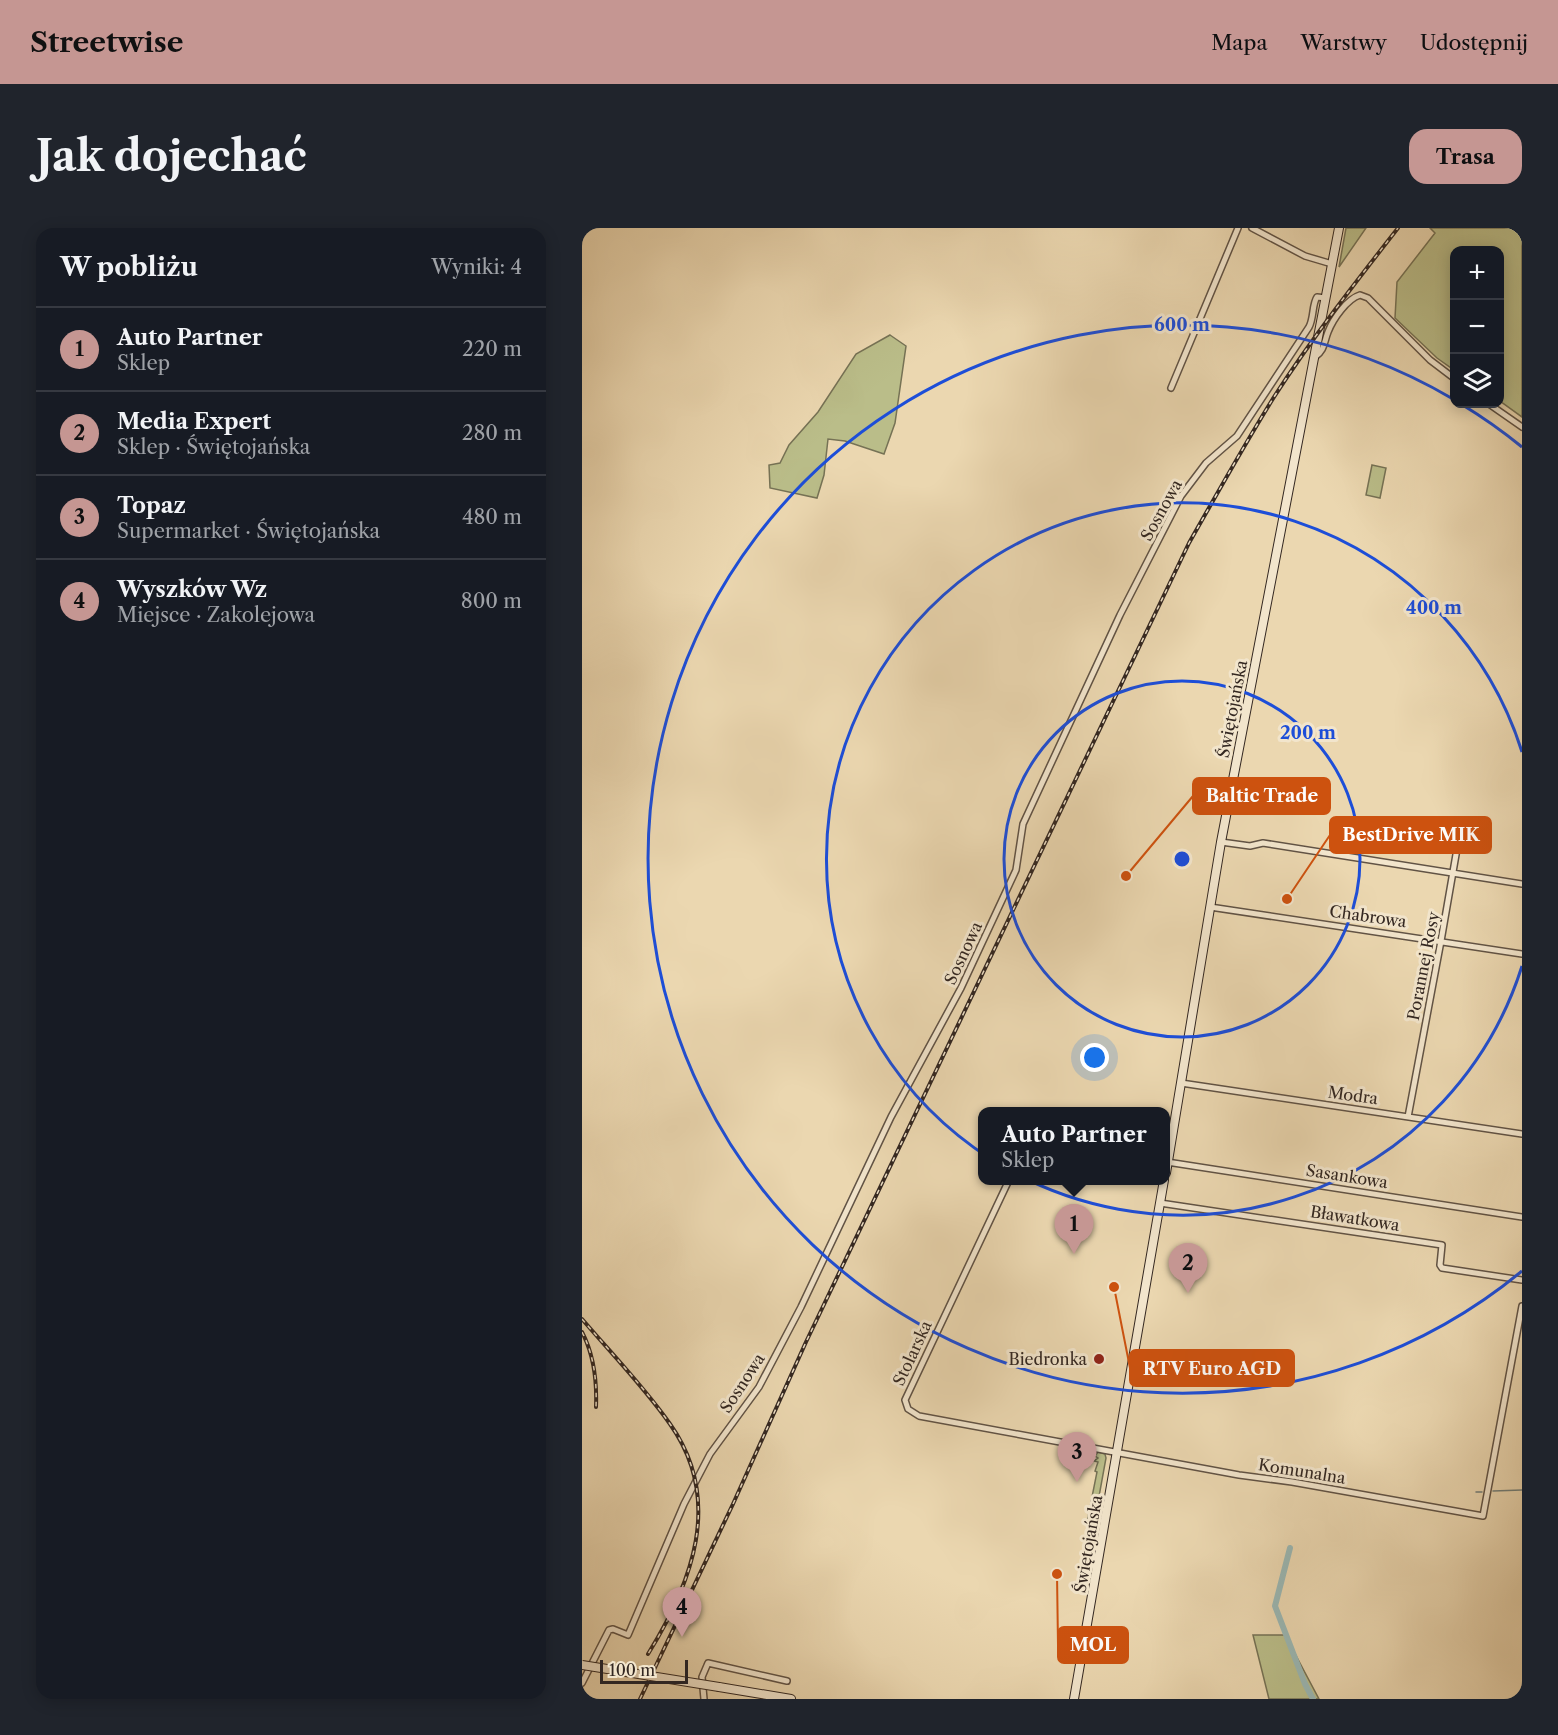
<!DOCTYPE html>
<html lang="pl">
<head>
<meta charset="utf-8">
<style>
  body { margin:0; font-family:"Libre Caslon Text",serif; background:#20242c; color:#f1f3f6 }
  .controls { position:absolute; right:18px; top:18px; display:grid; overflow:hidden; border-radius:12px; box-shadow:0 3px 15px #0003 }
  .controls button { width:54px; height:54px; display:grid; place-items:center; padding:0; border:0; border-bottom:2px solid #363941; background:#171b24; color:#f1f3f6; font:30px sans-serif }
  .scale { position:absolute; left:18px; bottom:15px; width:88px; box-sizing:border-box; padding-left:6px; border:3px solid #332721; border-top:0; font-size:16px; line-height:21px; white-space:nowrap; color:#332721; -webkit-text-stroke:4px #f2e5cc; paint-order:stroke }
  .you { position:absolute; left:513px; top:830px; width:21px; height:21px; margin:-15px; border:4px solid #fff; border-radius:50%; background:#1a73e8; box-shadow:0 0 0 9px #1a73e833 }
  .badge { display:grid; place-items:center; width:39px; height:39px; border-radius:50%; background:#c59692; color:#111; font-size:20px; font-weight:700 }
  .pin { position:absolute; translate:-50% -50px; filter:drop-shadow(0 2px 3px #0008) }
  .pin::after { content:''; position:absolute; top:32px; width:21px; height:18px; background:inherit; clip-path:polygon(0 0,100% 0,50% 100%) }
  .popup { position:absolute; left:396px; top:879px; width:192px; height:78px; box-sizing:border-box; display:grid; place-content:center; border-radius:12px; background:#171b24; filter:drop-shadow(0 2px 4px #0005); font-size:20px; white-space:nowrap; color:#9ea1a6 }
  .popup b { font-size:22px; color:#f1f3f6 }
  .popup::after { content:''; position:absolute; left:50%; top:100%; margin-left:-12px; border:12px solid transparent; border-top-color:#171b24 }
  .list { margin:0; padding:0; list-style:none }
  h2 { display:flex; justify-content:space-between; align-items:center; height:78px; margin:0; padding:0 24px; font-size:26px }
  h2 small { font-size:20px; font-weight:400; color:#9ea1a6 }
  .list li { display:grid; grid-template-columns:39px 1fr auto; gap:18px; align-items:center; box-sizing:border-box; height:84px; padding:0 24px; border-top:2px solid #363941 }
  .list b { display:block; font-size:22px; white-space:nowrap }
  .list p { margin:0; font-size:20px; white-space:nowrap; color:#9ea1a6 }
  .list em { font-size:20px; font-style:normal; color:#9ea1a6 }
  .icon { flex:none; width:33px; height:33px; fill:none; stroke:currentColor; stroke-width:2; stroke-linecap:round; stroke-linejoin:round }
  .map { position:relative; flex:none; width:940px; height:1471px; overflow:hidden; border-radius:18px }
  header { display:flex; align-items:center; gap:36px; box-sizing:border-box; height:84px; padding:0 30px; background:#c59692; color:#111 }
  header strong { font-size:28px }
  nav { display:flex; gap:33px; margin-inline-start:auto; font-size:21px }
  .intro { display:flex; align-items:center; justify-content:space-between; box-sizing:border-box; height:144px; padding:0 36px }
  h1 { margin:0; font-size:42px }
  .button { padding:15px 27px; border-radius:18px; background:#c59692; color:#111; font-size:21px; font-weight:700 }
  main { display:flex; gap:36px; padding:0 36px }
  aside { flex:1; background:#171b24; border-radius:18px; box-shadow:0 3px 15px #0003 }
  .map>svg:first-child { display:block }
  .green { fill:#babd89; stroke:#767255; stroke-width:1.5 }
  .lines { fill:none; stroke-linecap:round; stroke-linejoin:round }
  .stream { stroke:#717e79; stroke-width:1.5 }
  .canal { stroke:#9bb8b4; stroke-width:6 }
  .street-casing { stroke:#615345; stroke-width:8 }
  .secondary-casing { stroke:#332721; stroke-width:10 }
  .street { stroke:#f2e5cc; stroke-width:5 }
  .secondary { stroke:#f2e5cc; stroke-width:8 }
  .rail-casing { stroke:#332721; stroke-width:4 }
  .rail { stroke:#f2e5cc; stroke-width:1.5; stroke-dasharray:4.5; stroke-linecap:butt }
  .secondary-bridge-casing { stroke:#332721; stroke-width:10; stroke-linecap:butt }
  .secondary-bridge { stroke:#f2e5cc; stroke-width:8 }
  .ring { fill:none; stroke:#1d4ed8; stroke-width:3 }
  .poi-dot { fill:#8f2418; stroke:#f2e5cc; stroke-width:2 }
  .labels { text-anchor:middle; stroke-width:6; stroke-linejoin:round; paint-order:stroke }
  .street-label { font-size:16px; fill:#332721; stroke:#f2e5cc }
  .poi-label { font-size:16px; fill:#332721; stroke:#f2e5cc; text-anchor:end }
  .centre { fill:#1d4ed8; stroke:#f2e5cc; stroke-width:3 }
  .ring-label { font-size:18px; text-anchor:middle; font-weight:bold; fill:#1d4ed8; stroke:#f2e5cc; stroke-width:6; stroke-linejoin:round; paint-order:stroke }
  .leader { fill:none; stroke:#cd520f; stroke-width:2 }
  .callout-dot { fill:#cd520f; stroke:#f2e5cc; stroke-width:2 }
  .callout { fill:#cd520f; stroke:#cd520f; stroke-width:2 }
  .callout-label { font-size:18px; text-anchor:middle; font-weight:bold; fill:#fff }
</style>
</head>
<body>
<header>
<strong>Streetwise</strong>
<nav><a>Mapa</a><a>Warstwy</a><a>Udostępnij</a></nav>
</header>
<div class="intro"><h1>Jak dojechać</h1><a class="button">Trasa</a></div>
<main>
<aside>
<h2>W pobliżu<small>Wyniki: 4</small></h2>
<ul class="list">
<li><span class="badge">1</span><div><b>Auto Partner</b><p>Sklep</p></div><em>220 m</em></li>
<li><span class="badge">2</span><div><b>Media Expert</b><p>Sklep · Świętojańska</p></div><em>280 m</em></li>
<li><span class="badge">3</span><div><b>Topaz</b><p>Supermarket · Świętojańska</p></div><em>480 m</em></li>
<li><span class="badge">4</span><div><b>Wyszków Wz</b><p>Miejsce · Zakolejowa</p></div><em>800 m</em></li>
</ul>
</aside>
<div class="map">
<svg width="940" height="1471" viewBox="0 0 940 1471">
  <rect width="100%" height="100%" fill="#ebd7b0"/>
  <filter id="stains"><feTurbulence type="fractalNoise" baseFrequency=".00333" numOctaves="4"/><feColorMatrix values="0 0 0 0 .2 0 0 0 0 .09 0 0 0 0 .02 0 0 0 .5 -.17"/></filter>
  <radialGradient id="worn" r=".72"><stop offset=".6" stop-color="#630" stop-opacity="0"/><stop offset="1" stop-color="#630" stop-opacity=".3"/></radialGradient>
  <path class="green" d="M 764,0 L 784,0 L 757,39 Z
    M 848,0 L 940,0 L 940,189 L 918,173 L 918,22 L 873,22 L 872,142 L 855,130 L 813,90 L 815,54 L 853,5 Z
    M 308,107 L 324,118 L 313,195 L 302,226 L 263,213 L 246,211 L 242,247 L 235,270 L 188,260 L 187,237 L 198,235 L 207,217 L 236,184 L 274,126 Z
    M 790,237 L 804,240 L 798,270 L 784,267 Z
    M 516,1224 L 523,1226 L 524,1230 L 512,1296 L 505,1294 L 515,1244 L 513,1243 L 516,1234 L 512,1233 L 516,1230 L 513,1228 Z
    M 671,1407 L 703,1407 L 737,1471 L 687,1471 Z"/>
  <g class="lines">
    <path class="stream" d="M 911,1263 L 940,1262
      M 894,1264 L 900,1264"/>
    <path class="canal" d="M 708,1320 L 693,1378 L 723,1456 L 731,1471"/>
    <g class="street-casing">
      <path id="street" d="M 670,0 L 723,28 L 750,36
        M 733,129 C 743,122 742,114 746,104 C 751,91 765,71 778,67 L 786,70 L 848,132 L 873,151
        M 589,160 L 656,0
        M 907,176 L 940,199
        M 639,614 L 668,618 L 681,615 L 940,656
        M 628,679 L 940,726
        M 599,855 L 940,906
        M 826,889 L 859,713 L 880,592
        M 585,934 L 940,989
        M 427,952 L 323,1172 L 326,1181 L 337,1188 L 657,1247 L 710,1254 L 901,1288 L 940,1078
        M 578,975 L 860,1017 L 858,1037 L 860,1040 L 940,1052
        M 0,1455 L 27,1402 L 31,1401 L 46,1407 L 102,1276 L 128,1226 L 177,1159 L 219,1079 L 309,889 L 379,760 L 434,642 L 441,596 L 538,387 L 599,268 L 624,235 L 655,208 L 727,99 C 732,90 730,76 735,69 L 744,70
        M 122,1471 L 120,1449 L 126,1435 L 205,1453"/>
    </g>
    <g class="secondary-casing">
      <path id="secondary" d="M 584,945 L 639,614 L 757,0
        M 137,1459 L 209,1471
        M 492,1471 L 582,952"/>
    </g>
    <use href="#street" class="street"/>
    <use href="#secondary" class="secondary"/>
    <g class="rail-casing">
      <path id="rail" d="M 0,1091 C 29,1125 62,1159 88,1196 C 142,1272 110,1355 66,1426
        M 0,1104 C 12,1127 15,1153 14,1179
        M 58,1471 L 151,1276 L 224,1114 L 607,315 C 635,266 662,217 692,169 C 730,110 773,55 816,0"/>
    </g>
    <use href="#rail" class="rail"/>
    <g class="secondary-bridge-casing">
      <path id="secondary-bridge" d="M 0,1437 L 137,1459"/>
    </g>
    <use href="#secondary-bridge" class="secondary-bridge"/>
  </g>
  <g class="ring">
    <circle cx="600" cy="631" r="178"/>
    <path d="M940 738A356 356 0 1 1 940 524"/>
    <path d="M940 1043A534 534 0 1 1 871 171M879 176A534 534 0 0 1 940 219"/>
  </g>
  <circle class="poi-dot" cx="517" cy="1131" r="6"/>
  <g class="labels">
    <g class="street-label">
      <text transform="translate(579 282) rotate(-61)" y="6">Sosnowa</text>
      <text transform="translate(650 481) rotate(-79)" y="6">Świętojańska</text>
      <text transform="translate(786 688) rotate(8)" y="6">Chabrowa</text>
      <text transform="translate(381 725) rotate(-65)" y="6">Sosnowa</text>
      <text transform="translate(841 738) rotate(-79)" y="6">Porannej Rosy</text>
      <text transform="translate(771 867) rotate(8)" y="6">Modra</text>
      <text transform="translate(765 948) rotate(9)" y="6">Sasankowa</text>
      <text transform="translate(773 990) rotate(9)" y="6">Bławatkowa</text>
      <text transform="translate(330 1125) rotate(-65)" y="6">Stolarska</text>
      <text transform="translate(160 1155) rotate(-57)" y="6">Sosnowa</text>
      <text transform="translate(720 1243) rotate(9)" y="6">Komunalna</text>
      <text transform="translate(506 1316) rotate(-80)" y="6">Świętojańska</text>
    </g>
    <g class="poi-label">
      <text x="505" y="1137">Biedronka</text>
    </g>
  </g>
  <circle cx="600" cy="631" r="9" class="centre"/>
  <g class="ring-label">
    <text x="600" y="103">600 m</text>
    <text x="852" y="386">400 m</text>
    <text x="726" y="511">200 m</text>
  </g>
  <path class="leader" d="M544 648L611 568M705 671L748 607M532 1059L548 1140M475 1346L476 1417"/>
  <g class="callout-dot">
    <circle cx="544" cy="648" r="6"/>
    <circle cx="705" cy="671" r="6"/>
    <circle cx="532" cy="1059" r="6"/>
    <circle cx="475" cy="1346" r="6"/>
  </g>
  <g class="callout">
    <rect x="611" y="550" width="137" height="36" rx="6"/>
    <rect x="748" y="589" width="161" height="36" rx="6"/>
    <rect x="548" y="1122" width="164" height="36" rx="6"/>
    <rect x="476" y="1399" width="70" height="36" rx="6"/>
  </g>
  <g class="callout-label">
    <text x="680" y="574">Baltic Trade</text>
    <text x="829" y="613">BestDrive MIK</text>
    <text x="630" y="1147">RTV Euro AGD</text>
    <text x="511" y="1423">MOL</text>
  </g>
  <rect width="100%" height="100%" filter="url(#stains)"/>
  <rect width="100%" height="100%" fill="url(#worn)"/>
</svg>
<div class="controls">
<button>+</button>
<button>−</button>
<button><svg class="icon" aria-label="layers" viewBox="0 0 24 24"><path d="M12 4l9 5-9 5-9-5zM3 14l9 5 9-5"/></svg></button>
</div>
<div class="scale">100 m</div>
<div class="you"></div>
<div class="pin badge" style="left:492px;top:1026px">1</div>
<div class="popup"><b>Auto Partner</b>Sklep</div>
<div class="pin badge" style="left:606px;top:1065px">2</div>
<div class="pin badge" style="left:495px;top:1254px">3</div>
<div class="pin badge" style="left:100px;top:1409px">4</div>
</div>
</main>
</body>
</html>
